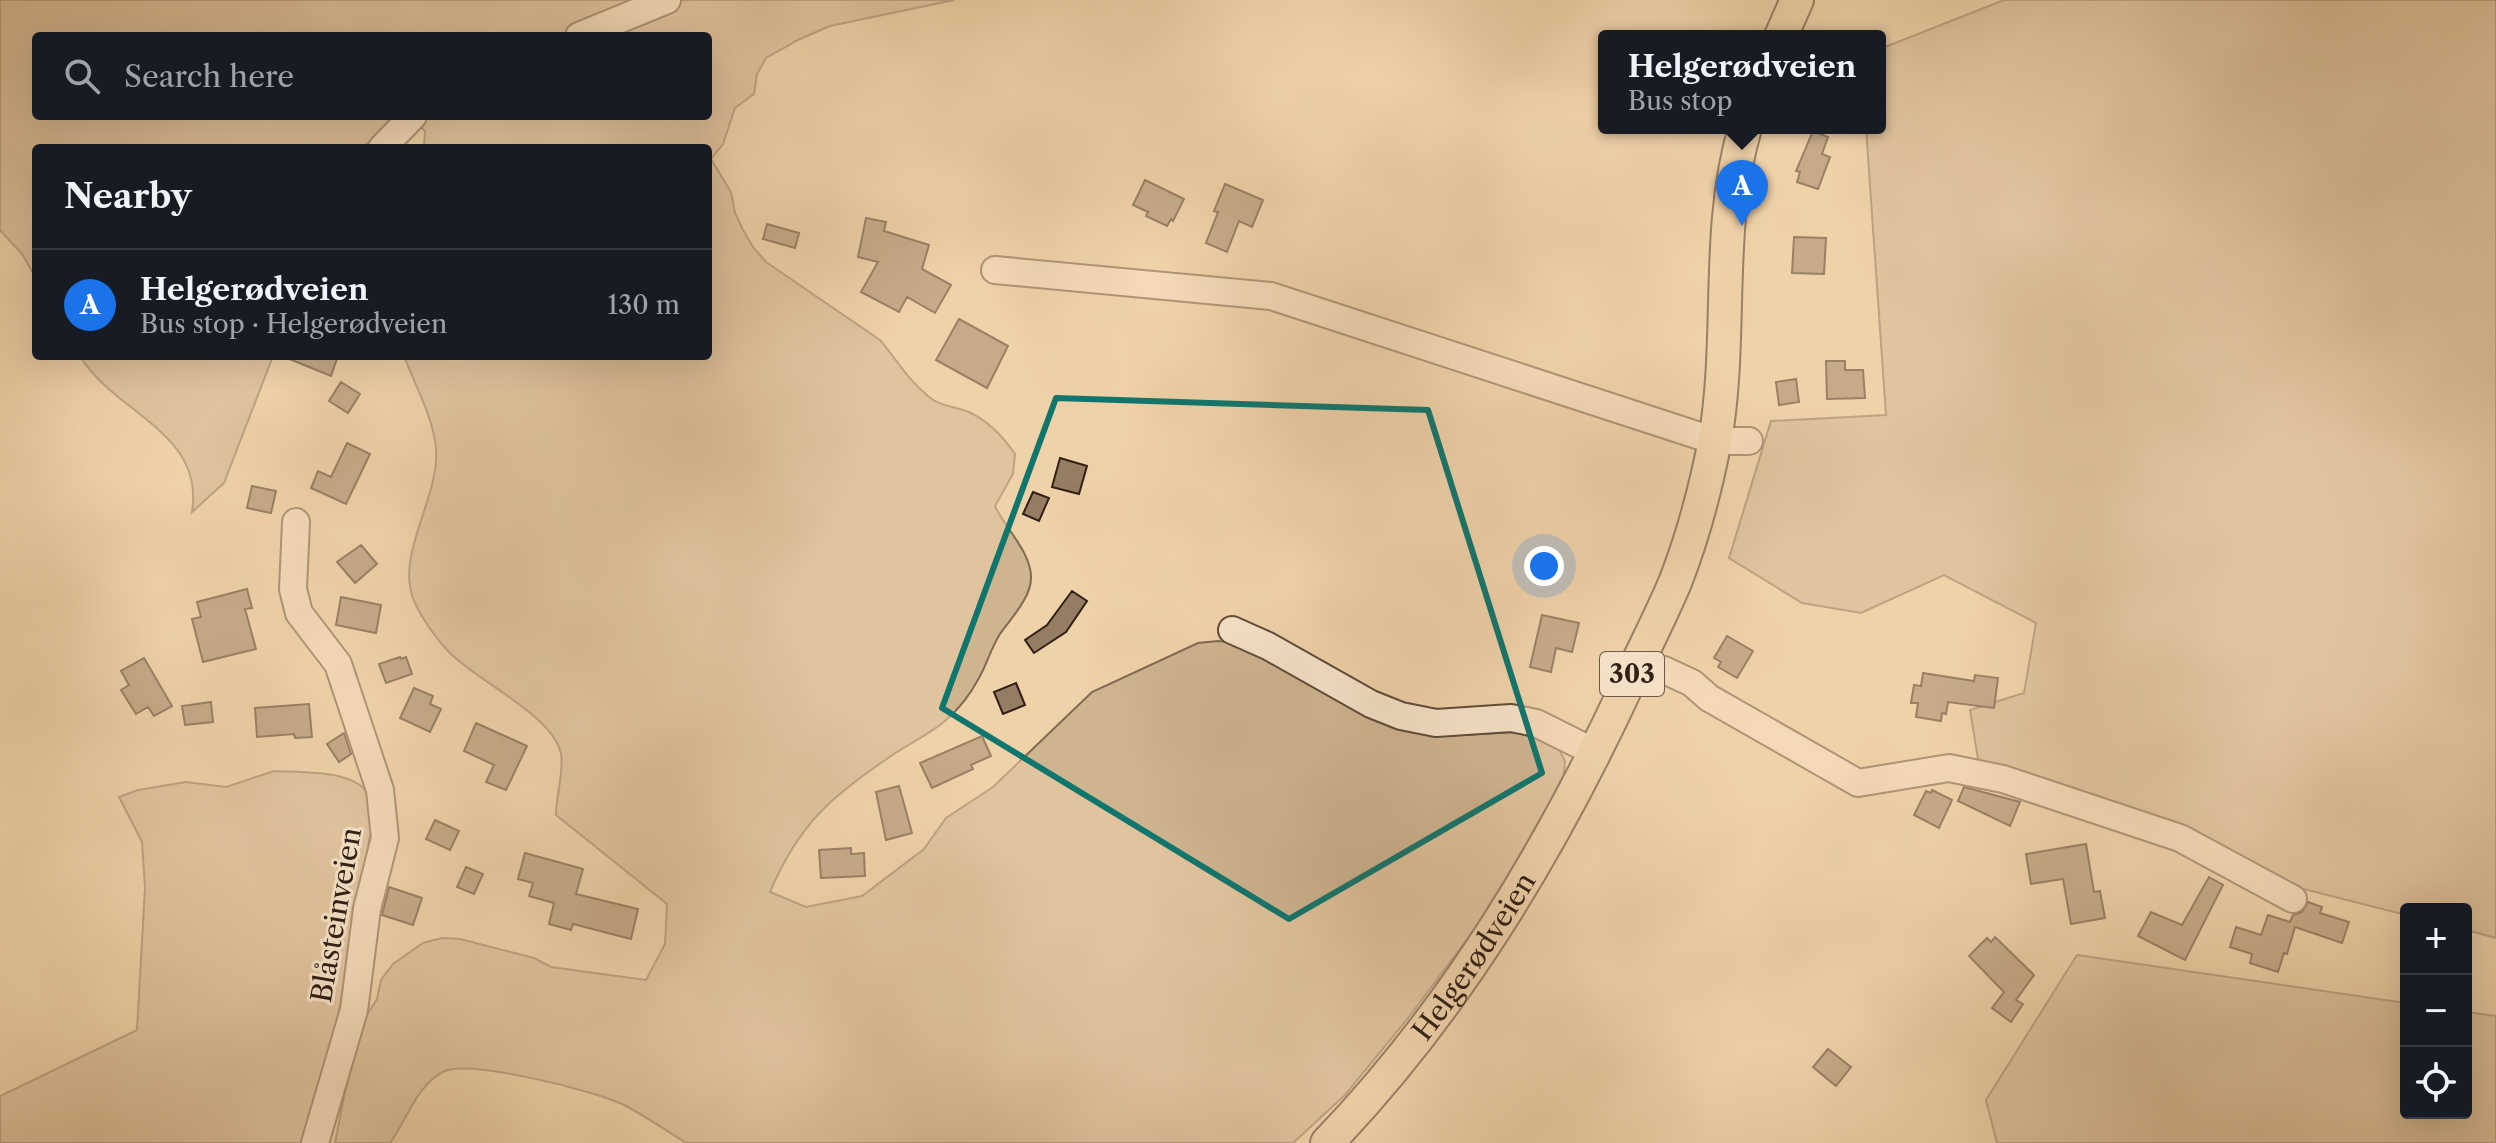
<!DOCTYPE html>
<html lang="en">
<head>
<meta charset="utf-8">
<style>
  body { margin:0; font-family:"Libre Caslon Text",serif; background:#20242c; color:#f1f3f6 }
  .controls { position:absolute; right:24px; bottom:24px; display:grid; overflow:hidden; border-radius:8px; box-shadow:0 8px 32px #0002 }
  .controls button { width:72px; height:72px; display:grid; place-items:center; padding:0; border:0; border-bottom:2px solid #363941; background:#171b24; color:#f1f3f6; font:40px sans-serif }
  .you { position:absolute; left:1544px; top:566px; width:28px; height:28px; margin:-20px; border:6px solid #fff; border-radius:50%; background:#1a73e8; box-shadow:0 0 0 12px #1a73e833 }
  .badge { display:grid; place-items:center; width:52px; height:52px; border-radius:50%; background:#1a73e8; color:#fff; font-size:26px; font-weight:700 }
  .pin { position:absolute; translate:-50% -66px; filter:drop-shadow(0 2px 4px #0008) }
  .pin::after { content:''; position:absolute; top:42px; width:28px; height:24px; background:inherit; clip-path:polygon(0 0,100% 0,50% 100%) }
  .popup { position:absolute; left:1598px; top:30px; width:288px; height:104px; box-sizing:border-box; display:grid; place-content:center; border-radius:8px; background:#171b24; filter:drop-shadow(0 2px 6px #0005); font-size:26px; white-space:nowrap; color:#9ea1a6 }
  .popup b { font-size:30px; color:#f1f3f6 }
  .popup::after { content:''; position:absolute; left:50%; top:100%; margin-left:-16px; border:16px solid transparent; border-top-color:#171b24 }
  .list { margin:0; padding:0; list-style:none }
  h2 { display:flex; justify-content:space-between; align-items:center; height:104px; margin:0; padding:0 32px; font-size:34px }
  h2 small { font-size:26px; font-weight:400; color:#9ea1a6 }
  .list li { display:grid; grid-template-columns:52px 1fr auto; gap:24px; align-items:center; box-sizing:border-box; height:112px; padding:0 32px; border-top:2px solid #363941 }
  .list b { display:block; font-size:30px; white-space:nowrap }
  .list p { margin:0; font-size:26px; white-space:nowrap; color:#9ea1a6 }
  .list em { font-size:26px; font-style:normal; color:#9ea1a6 }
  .icon { flex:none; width:44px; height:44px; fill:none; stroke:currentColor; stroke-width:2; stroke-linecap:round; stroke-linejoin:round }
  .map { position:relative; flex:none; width:2496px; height:1143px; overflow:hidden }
  .search { position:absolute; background:#171b24; box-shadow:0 8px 32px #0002; left:32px; top:32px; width:680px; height:88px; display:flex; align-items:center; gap:20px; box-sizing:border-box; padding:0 28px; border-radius:8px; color:#9ea1a6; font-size:30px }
  .panel { position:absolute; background:#171b24; box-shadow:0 8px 32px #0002; left:32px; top:144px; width:680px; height:216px; border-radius:8px }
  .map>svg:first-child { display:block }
  .green { fill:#cfb490; stroke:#806a53; stroke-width:2 }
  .building { fill:#947d62; stroke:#302016; stroke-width:2 }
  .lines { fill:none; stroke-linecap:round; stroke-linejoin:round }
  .minor-casing { stroke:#604c3b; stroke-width:30 }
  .major-casing { stroke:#302016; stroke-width:36 }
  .minor { stroke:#f5e2c7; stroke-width:26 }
  .major { stroke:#f0d2a9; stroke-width:32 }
  .marked { fill:none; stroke:#0f766e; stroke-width:6; stroke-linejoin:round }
  .labels { text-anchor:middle; stroke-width:6; stroke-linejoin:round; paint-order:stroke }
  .shield { fill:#f5e2c7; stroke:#6b5a4b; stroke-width:2 }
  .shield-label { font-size:26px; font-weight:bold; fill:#302016 }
  .street-label { font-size:28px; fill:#302016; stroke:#f5e2c7 }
</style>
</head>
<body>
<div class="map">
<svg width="2496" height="1143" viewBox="0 0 2496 1143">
  <rect width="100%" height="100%" fill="#f0d2a9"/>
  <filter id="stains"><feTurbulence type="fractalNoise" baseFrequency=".0025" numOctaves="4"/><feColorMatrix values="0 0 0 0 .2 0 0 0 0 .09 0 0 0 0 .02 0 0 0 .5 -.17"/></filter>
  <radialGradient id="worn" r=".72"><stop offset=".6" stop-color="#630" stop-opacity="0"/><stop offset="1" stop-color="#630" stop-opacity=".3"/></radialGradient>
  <path class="green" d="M 0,0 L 954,0 L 830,26 L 800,39 L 766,58 L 757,74 L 754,94 L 735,108 L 723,144 L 711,159 L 731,192 L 735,213 L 743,230 L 753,247 L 766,262 L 880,340 C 898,361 906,378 929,397 C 941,407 955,406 969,412 C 988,421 1004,438 1015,454 L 1013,474 L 995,506 C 1005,528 1030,551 1031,576 C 1032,597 1011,618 1000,634 C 991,648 987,664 979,678 C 971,693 958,710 945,721 C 930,734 910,743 894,754 C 833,795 799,823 770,892 L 806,907 L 862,896 L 924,849 L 946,818 L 993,787 L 1092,692 L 1198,643 L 1218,641 L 1238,643 L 1384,724 L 1440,736 L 1518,732 L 1556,744 L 1565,761 L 1563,780 L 1519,870 L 1409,1017 L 1345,1095 L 1293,1143 L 686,1143 C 666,1130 645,1116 624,1105 C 596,1091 472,1060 445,1071 C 418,1083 406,1121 390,1143 L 335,1143 L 349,1071 L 367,1015 L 377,999 L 381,980 L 393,964 L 423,943 L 442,938 L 460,939 L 534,958 L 551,967 L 646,980 L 665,944 L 667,904 L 556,815 C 556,795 564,773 561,754 C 554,716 477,681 450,653 C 437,640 423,620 415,603 C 393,557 440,499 436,448 C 433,417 415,385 404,356 L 708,356 L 708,148 L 424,148 L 425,131 L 408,116 L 708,116 L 708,36 L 36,36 L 36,116 L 402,116 L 361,148 L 36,148 L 36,278 L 22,254 L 0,230 Z
    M 2004,0 L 2496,0 L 2496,938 L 2466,930 L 2466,909 L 2406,909 L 2406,915 L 2288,885 L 1978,759 L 1970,710 L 2024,693 L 2036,623 L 1944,575 L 1861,613 L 1802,603 L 1729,558 L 1771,421 L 1886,415 L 1866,128 L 1880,128 L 1880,49 Z
    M 80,356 L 273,356 L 224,483 L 192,512 C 205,432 114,413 80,356 Z
    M 274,771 C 303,773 365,768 373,804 C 374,810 372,819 372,824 L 330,1062 L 308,1143 L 0,1143 L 0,1096 L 137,1030 L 145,888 L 142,842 L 119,797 L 138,790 L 186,782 L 226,787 Z
    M 2077,955 L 2406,1003 L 2406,1113 L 2466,1113 L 2466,1012 L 2496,1016 L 2496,1143 L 1997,1143 L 1986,1100 Z"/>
  <path class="building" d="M 1813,131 L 1828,137 L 1822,154 L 1830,157 L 1818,189 L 1797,182 L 1800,172 L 1796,171 Z
    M 1145,180 L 1184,199 L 1173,221 L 1171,219 L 1167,226 L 1146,216 L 1148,212 L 1133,205 Z
    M 1225,184 L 1263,200 L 1252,227 L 1239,221 L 1227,252 L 1206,243 L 1218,212 L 1214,211 Z
    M 866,218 L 886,222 L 884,231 L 929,245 L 922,269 L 951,285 L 935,313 L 907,297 L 899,312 L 861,292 L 878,262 L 858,257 Z
    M 767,224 L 799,233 L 795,248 L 763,239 Z
    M 1794,237 L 1826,238 L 1824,274 L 1792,273 Z
    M 959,319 L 1008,346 L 987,388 L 936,360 Z
    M 282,356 L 338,356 L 331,376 Z
    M 1826,361 L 1845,361 L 1845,370 L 1863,370 L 1865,398 L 1827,399 Z
    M 1796,379 L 1799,402 L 1779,405 L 1776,382 Z
    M 341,382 L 360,394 L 348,413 L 329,401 Z
    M 347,443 L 370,454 L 346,504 L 311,488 L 318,471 L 331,477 Z
    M 1060,458 L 1087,466 L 1079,494 L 1052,487 Z
    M 252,486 L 276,491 L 271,513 L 247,508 Z
    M 1033,492 L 1049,498 L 1039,521 L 1023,514 Z
    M 361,545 L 377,564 L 355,583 L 337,562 Z
    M 247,589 L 252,608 L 245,609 L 256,649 L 203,662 L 192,619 L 201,617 L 197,602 Z
    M 1072,591 L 1087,601 L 1066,632 L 1034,653 L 1025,640 L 1047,625 Z
    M 341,597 L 381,605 L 376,633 L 336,625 Z
    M 1542,615 L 1579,623 L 1572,652 L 1556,648 L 1551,672 L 1530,667 Z
    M 1727,636 L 1753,651 L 1737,678 L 1718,667 L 1721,662 L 1714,658 Z
    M 400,657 L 401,659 L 406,657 L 412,674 L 386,683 L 379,664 Z
    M 144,658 L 172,706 L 154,716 L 148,707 L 136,714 L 121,690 L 129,685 L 121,671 Z
    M 1923,673 L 1974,681 L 1975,675 L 1998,678 L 1994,708 L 1948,702 L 1946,714 L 1942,713 L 1941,721 L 1916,717 L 1918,703 L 1911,703 L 1914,685 L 1921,686 Z
    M 1016,683 L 1025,705 L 1003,714 L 994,692 Z
    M 414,688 L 433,696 L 430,704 L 441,709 L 430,732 L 400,718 Z
    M 211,702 L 213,722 L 185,725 L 182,706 Z
    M 309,704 L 312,737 L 295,738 L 294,734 L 257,737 L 255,708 Z
    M 476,723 L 527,746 L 506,790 L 486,782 L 494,765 L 464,751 Z
    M 344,733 L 351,754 L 339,762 L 327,744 Z
    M 982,736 L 991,756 L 971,765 L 973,769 L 932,788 L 920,763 Z
    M 899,786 L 912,833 L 886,840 L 876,792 Z
    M 1964,787 L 2020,802 L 2010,826 L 1958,801 Z
    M 1932,790 L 1952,800 L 1939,828 L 1914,815 L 1926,791 L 1931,793 Z
    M 435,820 L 459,831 L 450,850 L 426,839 Z
    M 2086,844 L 2094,892 L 2100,891 L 2105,918 L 2071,924 L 2063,879 L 2031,884 L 2026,854 Z
    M 851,848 L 851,854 L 864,853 L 865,876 L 821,878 L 819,850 Z
    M 525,853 L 583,869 L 576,894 L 638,909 L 631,939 L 573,924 L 571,930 L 549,924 L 554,903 L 529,896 L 533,883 L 518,879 Z
    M 466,867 L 483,874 L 474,894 L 457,887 Z
    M 2209,877 L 2223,885 L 2185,960 L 2138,936 L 2151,912 L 2182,925 Z
    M 389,887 L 422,898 L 413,925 L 382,915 Z
    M 2308,902 L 2322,907 L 2320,913 L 2349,922 L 2342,943 L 2295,927 L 2287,954 L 2284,953 L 2278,972 L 2250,963 L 2252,954 L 2230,947 L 2236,927 L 2261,935 L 2268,915 L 2290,922 L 2293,915 L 2302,912 Z
    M 1995,937 L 2034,975 L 2016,1000 L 2023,1004 L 2011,1022 L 1992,1008 L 2004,992 L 1969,956 L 1987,938 L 1991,942 Z
    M 1828,1049 L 1851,1067 L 1836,1086 L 1813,1067 Z"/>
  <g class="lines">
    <g class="minor-casing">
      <path id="minor" d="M 579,36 L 667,0
        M 382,148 L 413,116
        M 995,270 L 1271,296 L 1715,441 L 1749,441
        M 296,522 L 293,589 L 299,613 L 338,664 L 380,790 L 385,838 L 367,909 L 354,1010 L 315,1143
        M 1232,630 L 1268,646 L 1371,704 L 1401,716 L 1436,723 L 1511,718 L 1536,723 L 1596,753
        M 1664,670 L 1692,683 L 1709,698 L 1858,783 L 1949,768 L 2003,779 L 2180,838 L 2293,899"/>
    </g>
    <g class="major-casing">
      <g id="major">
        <path d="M 1781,36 L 1797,0"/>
        <path id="s1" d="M 1327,1143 C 1456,1009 1552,848 1630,679 C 1645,646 1662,614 1676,580 C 1693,536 1706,487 1715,440 C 1733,337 1715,230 1745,128"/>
      </g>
    </g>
    <use href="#minor" class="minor"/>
    <use href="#major" class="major"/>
  </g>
  <path d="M0 0H2496V1143H0ZM 1056,398 L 1428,410 L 1542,773 L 1289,919 L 942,708 Z" fill="#f0d2a9" fill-opacity=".55" fill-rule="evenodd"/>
  <path class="marked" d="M 1056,398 L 1428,410 L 1542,773 L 1289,919 L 942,708 Z"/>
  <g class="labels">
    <rect class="shield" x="1600" y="652" width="64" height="44" rx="6"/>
    <g class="shield-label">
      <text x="1632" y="683">303</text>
    </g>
    <g class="street-label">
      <text transform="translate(336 915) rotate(-80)" y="10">Blåsteinveien</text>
      <text dy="10" stroke="none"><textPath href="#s1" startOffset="238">Helgerødveien</textPath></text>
    </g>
  </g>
  <rect width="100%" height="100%" filter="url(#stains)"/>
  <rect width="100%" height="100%" fill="url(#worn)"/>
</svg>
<div class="controls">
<button>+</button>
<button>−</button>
<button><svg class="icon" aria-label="locate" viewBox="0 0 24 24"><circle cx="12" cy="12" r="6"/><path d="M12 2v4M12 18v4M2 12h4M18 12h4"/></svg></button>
</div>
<div class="you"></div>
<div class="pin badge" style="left:1742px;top:226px">A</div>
<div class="popup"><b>Helgerødveien</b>Bus stop</div>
<div class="search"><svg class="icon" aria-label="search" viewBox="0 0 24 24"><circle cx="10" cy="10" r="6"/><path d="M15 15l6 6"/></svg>Search here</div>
<section class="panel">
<h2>Nearby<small></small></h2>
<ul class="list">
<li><span class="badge">A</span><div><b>Helgerødveien</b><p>Bus stop · Helgerødveien</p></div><em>130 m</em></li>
</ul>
</section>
</div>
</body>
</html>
